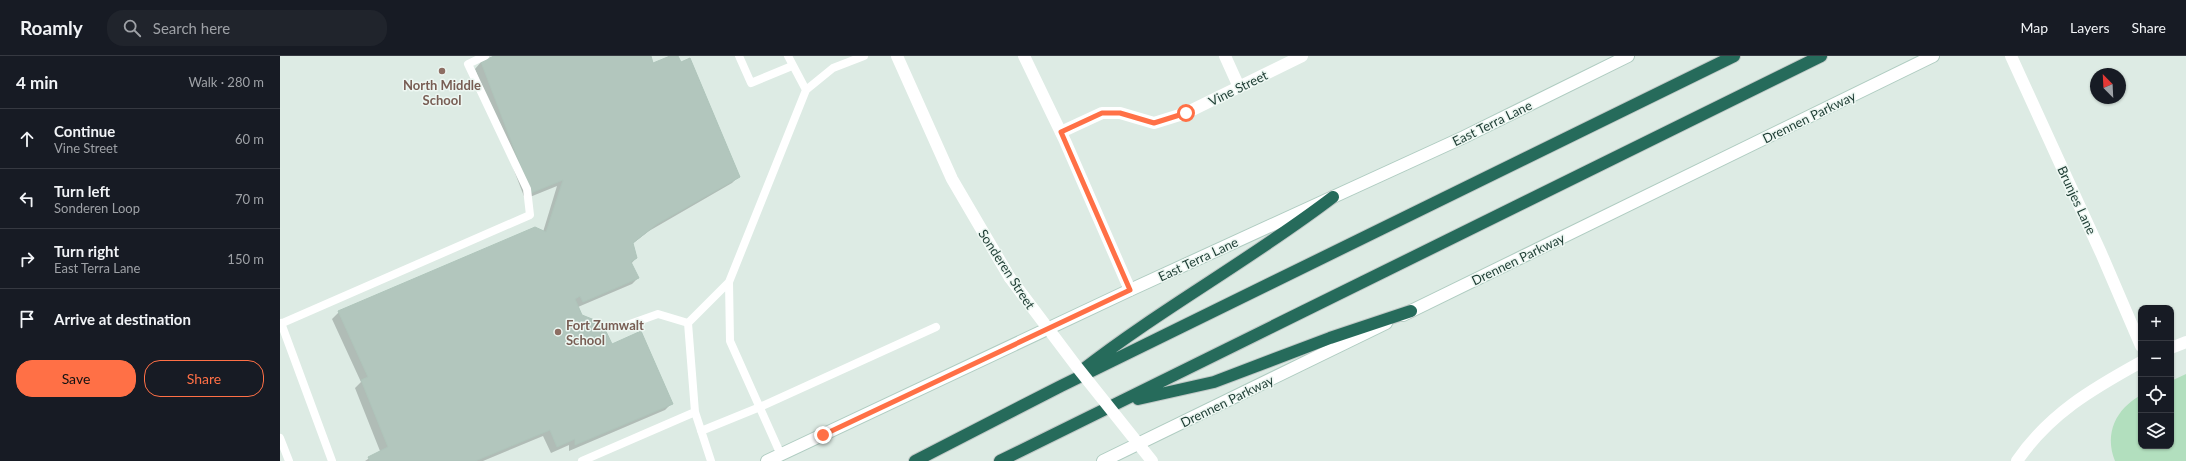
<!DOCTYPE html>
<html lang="en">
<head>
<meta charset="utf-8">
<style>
  body { margin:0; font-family:Lato,sans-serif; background:#20242c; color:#f1f3f6 }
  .controls { position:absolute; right:12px; bottom:12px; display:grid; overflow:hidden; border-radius:8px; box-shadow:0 1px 3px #0004 }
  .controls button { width:36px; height:36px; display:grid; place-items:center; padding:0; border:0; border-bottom:1px solid #363941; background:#171b24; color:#f1f3f6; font:20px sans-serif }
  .compass { position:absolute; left:1810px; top:12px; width:36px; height:36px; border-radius:50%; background:#171b24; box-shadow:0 1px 3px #0004; rotate:336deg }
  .stop { position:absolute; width:12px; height:12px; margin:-9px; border:3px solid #ff7046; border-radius:50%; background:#fff }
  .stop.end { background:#ff7046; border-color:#fff; box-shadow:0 1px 4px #0008 }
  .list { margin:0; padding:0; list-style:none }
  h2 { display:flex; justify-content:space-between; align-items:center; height:52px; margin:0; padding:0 16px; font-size:17px }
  h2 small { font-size:13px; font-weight:400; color:#9ea1a6 }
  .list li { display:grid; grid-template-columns:26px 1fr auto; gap:12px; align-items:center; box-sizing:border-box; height:60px; padding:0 16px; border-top:1px solid #363941 }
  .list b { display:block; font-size:15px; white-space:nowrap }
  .list p { margin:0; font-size:13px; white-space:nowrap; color:#9ea1a6 }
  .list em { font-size:13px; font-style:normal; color:#9ea1a6 }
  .actions { display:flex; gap:8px; padding:12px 16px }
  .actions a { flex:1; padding:9px 0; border:1px solid #ff7046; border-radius:16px; text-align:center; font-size:14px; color:#ff7046 }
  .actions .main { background:#ff7046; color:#111 }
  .icon { flex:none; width:22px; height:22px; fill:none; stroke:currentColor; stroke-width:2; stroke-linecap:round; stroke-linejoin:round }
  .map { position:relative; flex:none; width:1906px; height:405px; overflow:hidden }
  header { display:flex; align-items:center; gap:24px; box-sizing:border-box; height:56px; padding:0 20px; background:#171b24; border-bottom:1px solid #363941 }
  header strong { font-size:19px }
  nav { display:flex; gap:22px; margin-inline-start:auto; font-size:14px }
  .search { width:280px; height:36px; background:#20242c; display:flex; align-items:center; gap:10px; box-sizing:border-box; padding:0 14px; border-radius:16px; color:#9ea1a6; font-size:15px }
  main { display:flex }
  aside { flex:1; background:#171b24 }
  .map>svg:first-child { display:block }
  .green { fill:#b2dfbe }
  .shadow { fill:#0003 }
  .building { fill:#b2c6bd; stroke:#afc5bb }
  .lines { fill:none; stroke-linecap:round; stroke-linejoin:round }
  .secondary-casing { stroke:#afccc1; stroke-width:14 }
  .motorway-casing { stroke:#c0c8c6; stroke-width:14 }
  .service { stroke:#fff; stroke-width:8 }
  .minor { stroke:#fff; stroke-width:12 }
  .tertiary { stroke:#fff; stroke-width:12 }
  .secondary { stroke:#fff; stroke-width:12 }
  .motorway { stroke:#266b5b; stroke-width:12 }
  .tertiary-bridge { stroke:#fff; stroke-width:12 }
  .route { stroke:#ff7046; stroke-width:5 }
  .education-dot { fill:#8d6e63; stroke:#edf7f2; stroke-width:1.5 }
  .labels { text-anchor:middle; stroke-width:3; stroke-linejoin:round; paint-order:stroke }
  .education-label { font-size:13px; font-weight:bold; fill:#785e54; stroke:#edf7f2 }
  .street-label { font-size:13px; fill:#1d3c33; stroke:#edf7f2 }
</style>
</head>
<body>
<header>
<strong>Roamly</strong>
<div class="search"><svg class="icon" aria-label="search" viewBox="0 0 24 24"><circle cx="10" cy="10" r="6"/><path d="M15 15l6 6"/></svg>Search here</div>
<nav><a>Map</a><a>Layers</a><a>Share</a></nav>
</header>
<main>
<aside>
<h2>4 min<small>Walk · 280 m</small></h2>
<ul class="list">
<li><svg class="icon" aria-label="ahead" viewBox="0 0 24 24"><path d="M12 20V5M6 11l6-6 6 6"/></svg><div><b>Continue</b><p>Vine Street</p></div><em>60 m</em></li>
<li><svg class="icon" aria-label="left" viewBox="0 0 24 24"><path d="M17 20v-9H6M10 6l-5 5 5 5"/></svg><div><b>Turn left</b><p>Sonderen Loop</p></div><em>70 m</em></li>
<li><svg class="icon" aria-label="right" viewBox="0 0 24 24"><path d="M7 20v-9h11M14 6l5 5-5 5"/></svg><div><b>Turn right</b><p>East Terra Lane</p></div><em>150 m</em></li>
<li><svg class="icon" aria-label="arrive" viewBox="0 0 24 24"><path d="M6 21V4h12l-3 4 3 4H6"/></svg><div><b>Arrive at destination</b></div></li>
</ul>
<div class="actions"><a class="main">Save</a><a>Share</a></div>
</aside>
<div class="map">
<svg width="1906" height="405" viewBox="0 0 1906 405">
  <rect width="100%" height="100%" fill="#ddebe4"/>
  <path class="green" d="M 1906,318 L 1906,405 L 1835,405 C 1824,377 1836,353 1861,339 L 1861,390 L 1891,390 L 1891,325 Z"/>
  <path class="shadow" d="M 217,0 L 370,0 L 372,9 L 397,0 L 459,120 L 452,127 L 369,175 L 352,188 L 356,202 L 351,208 L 358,222 L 352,228 L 298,251 L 302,260 L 392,347 L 385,354 L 289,395 L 289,389 L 271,397 L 263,380 L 203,405 L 85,405 L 100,395 L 75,332 L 81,326 L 52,263 L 59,256 L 263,176 L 277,130 L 245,143 L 195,13 L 201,6 Z"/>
  <path class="building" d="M 214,0 L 371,0 L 373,7 L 390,0 L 398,0 L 401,6 L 410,2 L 460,121 L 377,168 L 353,187 L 357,202 L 351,206 L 359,222 L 303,246 L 300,240 L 295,243 L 302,259 L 322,267 L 332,288 L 361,275 L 393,348 L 295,389 L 295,383 L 277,391 L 270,374 L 195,405 L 90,405 L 88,401 L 108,391 L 81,324 L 88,321 L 58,255 L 255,171 L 266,176 L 283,124 L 251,137 L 201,6 Z"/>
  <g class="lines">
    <g class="secondary-casing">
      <path id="secondary" d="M 1123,259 L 1653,0
        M 487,405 L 850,234 L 1184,81 L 1348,0
        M 823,405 L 1106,267"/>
    </g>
    <g class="motorway-casing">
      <path id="motorway" d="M 801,315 C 882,252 972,203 1053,141
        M 858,343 L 934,326 L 1050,282 L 1131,255
        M 635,405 L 781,330 L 1454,0
        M 720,405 L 1541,0"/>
    </g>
    <path class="service" d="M 459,0 L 471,27 L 512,10
      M 508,0 L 526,34
      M 1,267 L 52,405
      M 0,268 L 250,159 L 247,133 L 188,8 L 205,0
      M 347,269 L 378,258 L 408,267
      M 421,375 L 480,351 L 656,271
      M 0,382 L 9,405
      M 501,399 L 450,285 L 449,226 L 526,34 L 553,12 L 584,0
      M 302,405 L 415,356
      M 431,405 L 415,356 L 408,267 L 449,226"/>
    <path class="minor" d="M 945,0 L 959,31
      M 781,76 L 822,57 L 840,57 L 874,67 L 906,57 L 1022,0
      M 1891,292 L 1906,286"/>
    <path class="tertiary" d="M 617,0 L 672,123 L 730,222
      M 744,0 L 785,85 L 850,234
      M 1731,0 L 1821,197 L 1861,290
      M 1737,405 C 1769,358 1812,333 1861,306"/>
    <use href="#secondary" class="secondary"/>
    <use href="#motorway" class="motorway"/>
    <path class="tertiary-bridge" d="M 730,222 L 797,311 L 872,405"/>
  </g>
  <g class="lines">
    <path class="route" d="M 543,379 L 850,234 L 781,76 L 822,57 L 840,57 L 874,67 L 906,57"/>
  </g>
  <g class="education-dot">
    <circle cx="162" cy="15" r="4"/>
    <circle cx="278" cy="276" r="4"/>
  </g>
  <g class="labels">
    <g class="education-label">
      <text x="162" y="34">North Middle<tspan x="162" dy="15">School</tspan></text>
      <text x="286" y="274" text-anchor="start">Fort Zumwalt<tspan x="286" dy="15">School</tspan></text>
    </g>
    <g class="street-label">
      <text transform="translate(958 32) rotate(-26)" y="5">Vine Street</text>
      <text transform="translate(1529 61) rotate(-26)" y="5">Drennen Parkway</text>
      <text transform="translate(1212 67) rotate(-26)" y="5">East Terra Lane</text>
      <text transform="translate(1797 144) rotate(65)" y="5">Brunjes Lane</text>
      <text transform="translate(918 203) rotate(-25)" y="5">East Terra Lane</text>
      <text transform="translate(1238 203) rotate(-26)" y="5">Drennen Parkway</text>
      <text transform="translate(727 213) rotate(57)" y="5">Sonderen Street</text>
      <text transform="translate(947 345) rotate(-26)" y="5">Drennen Parkway</text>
    </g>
  </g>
</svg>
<div class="controls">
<button>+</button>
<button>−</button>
<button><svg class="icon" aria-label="locate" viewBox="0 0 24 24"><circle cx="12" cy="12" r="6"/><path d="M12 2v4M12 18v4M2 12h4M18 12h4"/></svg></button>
<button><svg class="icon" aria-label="layers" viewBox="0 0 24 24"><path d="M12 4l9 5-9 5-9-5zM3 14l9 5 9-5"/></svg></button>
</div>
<svg class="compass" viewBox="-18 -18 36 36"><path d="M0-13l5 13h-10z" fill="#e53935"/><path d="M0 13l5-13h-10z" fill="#9ea1a6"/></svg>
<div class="stop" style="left:906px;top:57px"></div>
<div class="stop end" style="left:543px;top:379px"></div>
</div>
</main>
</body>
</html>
